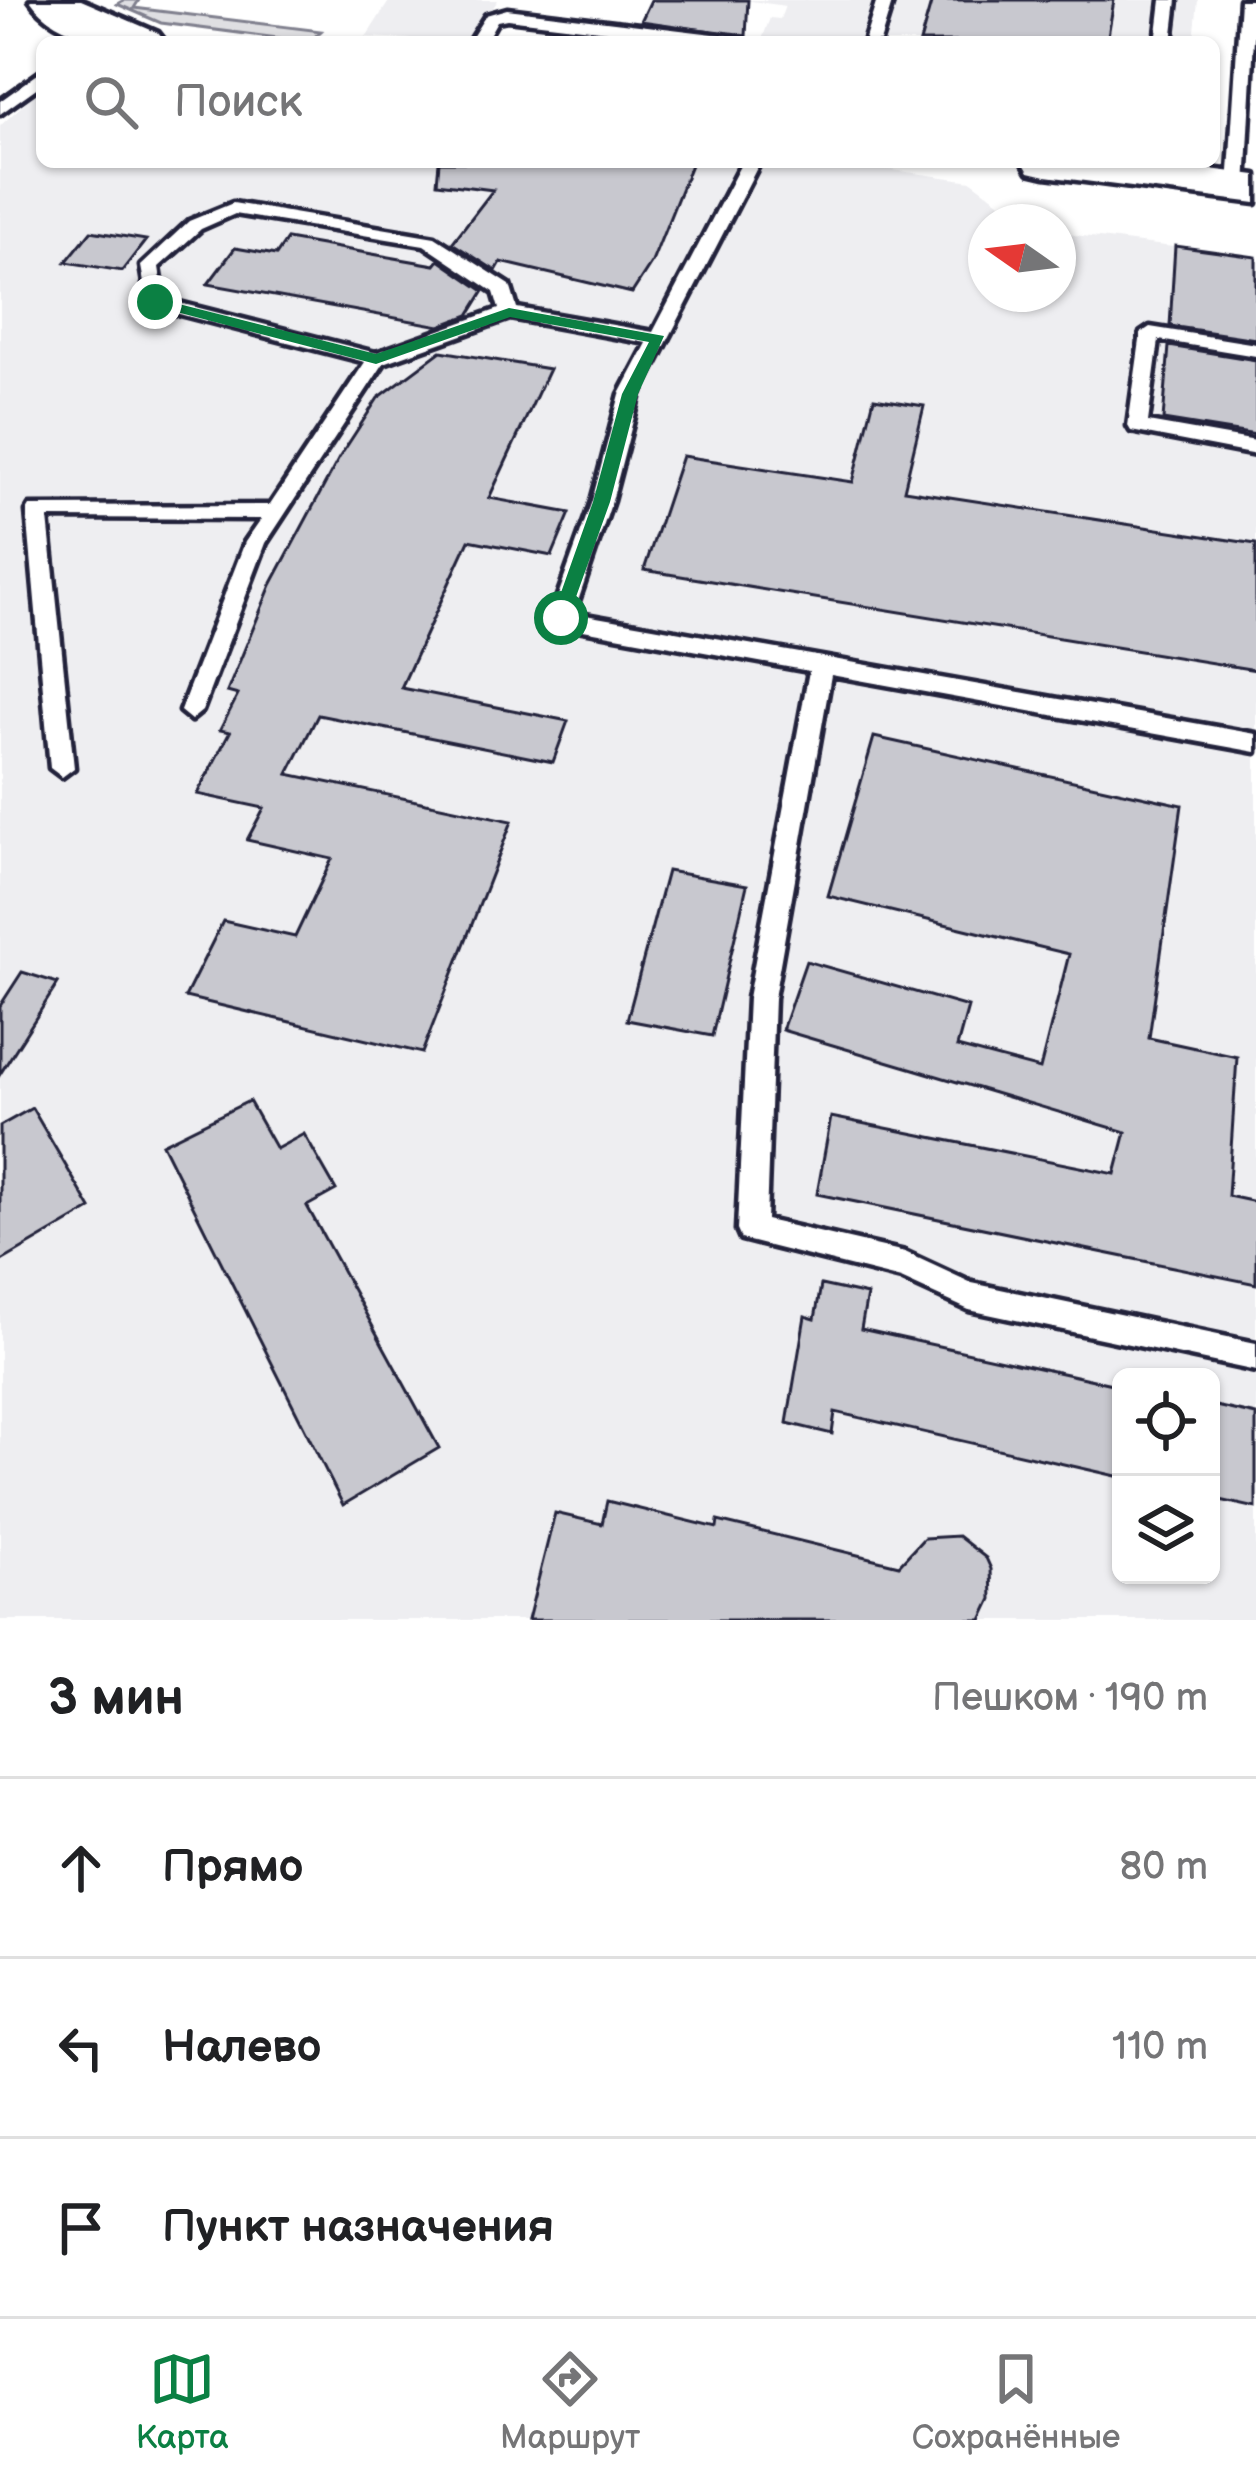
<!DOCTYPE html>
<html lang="ru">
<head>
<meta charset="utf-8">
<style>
  body { margin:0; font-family:"Balsamiq Sans",sans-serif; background:#f6f6f6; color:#202124 }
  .controls { position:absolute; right:36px; bottom:36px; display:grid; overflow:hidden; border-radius:18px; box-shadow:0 3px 9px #0004 }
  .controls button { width:108px; height:108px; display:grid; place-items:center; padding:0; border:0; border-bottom:3px solid #e0e0e0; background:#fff; color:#202124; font:60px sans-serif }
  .compass { position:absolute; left:968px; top:204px; width:108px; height:108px; border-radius:50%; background:#fff; box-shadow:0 3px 9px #0004; rotate:284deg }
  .stop { position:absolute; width:36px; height:36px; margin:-27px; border:9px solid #0b8043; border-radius:50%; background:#fff }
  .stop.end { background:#0b8043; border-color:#fff; box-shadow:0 3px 12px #0008 }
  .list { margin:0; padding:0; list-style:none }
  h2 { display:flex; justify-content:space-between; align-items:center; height:156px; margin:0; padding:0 48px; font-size:51px }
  h2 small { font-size:39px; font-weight:400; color:#757577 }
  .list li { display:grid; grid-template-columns:78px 1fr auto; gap:36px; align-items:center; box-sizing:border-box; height:180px; padding:0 48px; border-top:3px solid #e0e0e0 }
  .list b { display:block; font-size:45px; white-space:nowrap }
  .list em { font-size:39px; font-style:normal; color:#757577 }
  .icon { flex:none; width:66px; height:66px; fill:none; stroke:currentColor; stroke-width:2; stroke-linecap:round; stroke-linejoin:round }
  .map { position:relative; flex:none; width:1256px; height:1620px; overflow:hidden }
  .search { position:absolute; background:#fff; box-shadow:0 3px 9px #0004; left:36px; right:36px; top:36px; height:132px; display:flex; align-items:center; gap:30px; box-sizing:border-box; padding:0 42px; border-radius:18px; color:#757577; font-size:45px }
  .sheet { height:696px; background:#fff }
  nav { display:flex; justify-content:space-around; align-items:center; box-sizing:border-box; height:168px; border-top:3px solid #e0e0e0; background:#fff; font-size:33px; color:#757577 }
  nav a { display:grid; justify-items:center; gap:6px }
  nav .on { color:#0b8043 }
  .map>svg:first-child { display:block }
  .built { fill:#eeeef1; fill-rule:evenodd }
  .green { fill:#dfdfe2; stroke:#80808e; stroke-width:3 }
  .building { fill:#c8c8cf; stroke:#22223b; stroke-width:3 }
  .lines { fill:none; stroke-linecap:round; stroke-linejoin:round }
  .service-casing { stroke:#22223b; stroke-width:9 }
  .secondary-casing { stroke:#22223b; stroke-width:9 }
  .service { fill:#fff; fill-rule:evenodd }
  .secondary { fill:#fff; fill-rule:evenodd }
  .route { fill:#0b8043 }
</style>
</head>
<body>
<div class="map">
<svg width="1256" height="1620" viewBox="0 0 1256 1620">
  <rect width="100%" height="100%" fill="#fff"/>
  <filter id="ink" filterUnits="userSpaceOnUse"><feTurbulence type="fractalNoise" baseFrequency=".00833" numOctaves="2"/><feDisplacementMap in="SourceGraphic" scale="24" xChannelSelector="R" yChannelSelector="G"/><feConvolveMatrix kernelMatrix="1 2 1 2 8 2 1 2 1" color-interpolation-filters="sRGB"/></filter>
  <g filter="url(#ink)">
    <path class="built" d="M 390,0 L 498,0 L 471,42 L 366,37 Z
      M 744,0 L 1198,0 L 1194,42 L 761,42 L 770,18 L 780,19 L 785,6 Z
      M 42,87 L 42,162 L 835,162 L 972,181 L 1027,222 L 986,222 L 986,294 L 1058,294 L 1058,233 L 1256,257 L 1256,1620 L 0,1620 L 0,126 ZM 1121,1377 L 1211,1377 L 1211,1575 L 1121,1575 Z"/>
    <path class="green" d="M 124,0 L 139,0 L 134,8 L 321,31 L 309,42 L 161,23 L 117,4 Z"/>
    <path class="building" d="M 651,0 L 748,0 L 746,36 L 641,21 Z
      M 932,0 L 1114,0 L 1107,42 L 920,42 Z
      M 439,162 L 692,162 L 652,262 L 632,293 L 501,262 L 496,271 L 452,243 L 493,190 L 437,183 Z
      M 91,231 L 146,240 L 122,271 L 66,262 Z
      M 287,239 L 435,265 L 439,260 L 484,291 L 469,315 L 440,326 L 208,284 L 235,248 L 276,255 Z
      M 1175,246 L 1256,257 L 1256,339 L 1170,326 Z
      M 1169,346 L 1256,360 L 1256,435 L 1163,420 Z
      M 441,351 L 549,369 L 489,498 L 570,513 L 552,556 L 469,540 L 401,688 L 568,721 L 553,762 L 318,715 L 288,774 L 512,821 L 422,1053 L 185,997 L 223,921 L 295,937 L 332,859 L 247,840 L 264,808 L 197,794 L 230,732 L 220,730 L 238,695 L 227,692 L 271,585 L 339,458 L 378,398 Z
      M 874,398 L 924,406 L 904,490 L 1256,544 L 1256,670 L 644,570 L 682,456 L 853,482 Z
      M 874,737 L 1182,805 L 1149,1038 L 1237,1057 L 1228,1196 L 1256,1202 L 1256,1284 L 817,1194 L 831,1117 L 1115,1174 L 1126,1132 L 782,1030 L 806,961 L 968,1007 L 957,1047 L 1040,1069 L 1069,954 L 828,896 Z
      M 667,871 L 747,885 L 712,1036 L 627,1020 Z
      M 22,972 L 58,983 L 0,1074 L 0,1006 Z
      M 249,1101 L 276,1149 L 304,1134 L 336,1190 L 307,1206 L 439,1448 L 343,1505 L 162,1144 Z
      M 32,1108 L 91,1209 L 0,1262 L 0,1126 Z
      M 821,1285 L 867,1295 L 861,1329 L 1121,1386 L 1121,1477 L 835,1412 L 832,1434 L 787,1423 L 805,1316 L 815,1319 Z
      M 1211,1405 L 1256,1415 L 1256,1508 L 1211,1498 Z
      M 607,1501 L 717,1528 L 718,1521 L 899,1565 L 924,1538 L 958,1536 L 986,1558 L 991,1569 L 992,1599 L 982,1620 L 528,1620 L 555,1513 L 602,1524 Z"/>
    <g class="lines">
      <g class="service-casing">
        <path id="service" d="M 877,0 L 893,0 L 880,42 L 864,42 Z
          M 1161,0 L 1177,0 L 1172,42 L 1156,42 Z
          M 1240,0 L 1256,0 L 1246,187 L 1237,192 L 1228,187 Z
          M 507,9 L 738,37 L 746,42 L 699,42 L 507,19 L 497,21 L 485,42 L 469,42 L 486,15 Z
          M 85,20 L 98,23 L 75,42 L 57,42 Z
          M 42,71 L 42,84 L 0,114 L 0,101 Z
          M 742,162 L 760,162 L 640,394 L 612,501 L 574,613 L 1256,734 L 1256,752 L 831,675 L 774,998 L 766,1220 L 905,1252 L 972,1283 L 1256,1343 L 1256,1371 L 969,1310 L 901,1279 L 741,1239 L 737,1230 L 748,998 L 809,671 L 561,626 L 550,618 L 592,501 L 620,394 L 647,343 L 510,318 L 384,363 L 266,543 L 202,711 L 191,720 L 180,711 L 245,542 L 261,519 L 48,518 L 74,768 L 62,777 L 50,768 L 27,511 L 30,506 L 270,505 L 365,362 L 148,306 L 141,266 L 189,221 L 233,203 L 435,237 L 510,285 L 517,308 L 653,332 ZM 235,214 L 424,245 L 494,292 L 499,309 L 376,353 L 164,299 L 159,267 L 201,229 Z
          M 1150,327 L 1256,344 L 1256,356 L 1159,340 L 1148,422 L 1256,441 L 1256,455 L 1131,431 L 1128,426 L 1141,333 Z"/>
      </g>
      <g class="secondary-casing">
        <path id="secondary" d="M 30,0 L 81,0 L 158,33 L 165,42 C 119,42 60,43 30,0 Z
          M 1023,162 L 1156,162 L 1256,175 L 1256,203 L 1046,176 L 1029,172 Z"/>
      </g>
      <use href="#service" class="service"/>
      <use href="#secondary" class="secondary"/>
    </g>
  </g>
  <path class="route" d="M 155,298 L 376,354 L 509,308 L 664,336 L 638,394 L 610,502 L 567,622 L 552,618 L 593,502 L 622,394 L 649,342 L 510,317 L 376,364 L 150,305 L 150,299 Z"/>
</svg>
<div class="controls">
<button><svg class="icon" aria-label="locate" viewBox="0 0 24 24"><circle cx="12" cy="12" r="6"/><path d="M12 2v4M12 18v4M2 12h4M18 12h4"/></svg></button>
<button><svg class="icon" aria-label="layers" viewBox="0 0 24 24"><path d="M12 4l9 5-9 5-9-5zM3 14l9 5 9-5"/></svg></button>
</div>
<svg class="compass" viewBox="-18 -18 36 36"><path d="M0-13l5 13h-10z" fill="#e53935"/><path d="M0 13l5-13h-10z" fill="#757577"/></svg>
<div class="stop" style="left:561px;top:618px"></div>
<div class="stop end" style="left:155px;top:302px"></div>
<div class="search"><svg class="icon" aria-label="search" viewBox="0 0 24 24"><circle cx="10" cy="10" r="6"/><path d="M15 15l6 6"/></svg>Поиск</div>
</div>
<section class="sheet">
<h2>3 мин<small>Пешком · 190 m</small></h2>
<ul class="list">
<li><svg class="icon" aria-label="ahead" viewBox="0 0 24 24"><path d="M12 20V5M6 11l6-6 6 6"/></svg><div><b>Прямо</b></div><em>80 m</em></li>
<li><svg class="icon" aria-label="left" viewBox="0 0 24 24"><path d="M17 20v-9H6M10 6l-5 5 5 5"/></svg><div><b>Налево</b></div><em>110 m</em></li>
<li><svg class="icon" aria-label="arrive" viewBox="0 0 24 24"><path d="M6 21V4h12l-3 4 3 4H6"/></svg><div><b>Пункт назначения</b></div></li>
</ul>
</section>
<nav>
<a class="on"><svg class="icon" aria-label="map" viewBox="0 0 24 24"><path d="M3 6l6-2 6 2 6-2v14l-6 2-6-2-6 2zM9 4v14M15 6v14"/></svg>Карта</a>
<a><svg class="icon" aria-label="directions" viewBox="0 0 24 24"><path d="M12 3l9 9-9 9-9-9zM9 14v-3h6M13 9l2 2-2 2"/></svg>Маршрут</a>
<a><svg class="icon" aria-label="saved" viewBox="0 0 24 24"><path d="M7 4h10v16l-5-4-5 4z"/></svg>Сохранённые</a>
</nav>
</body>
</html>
